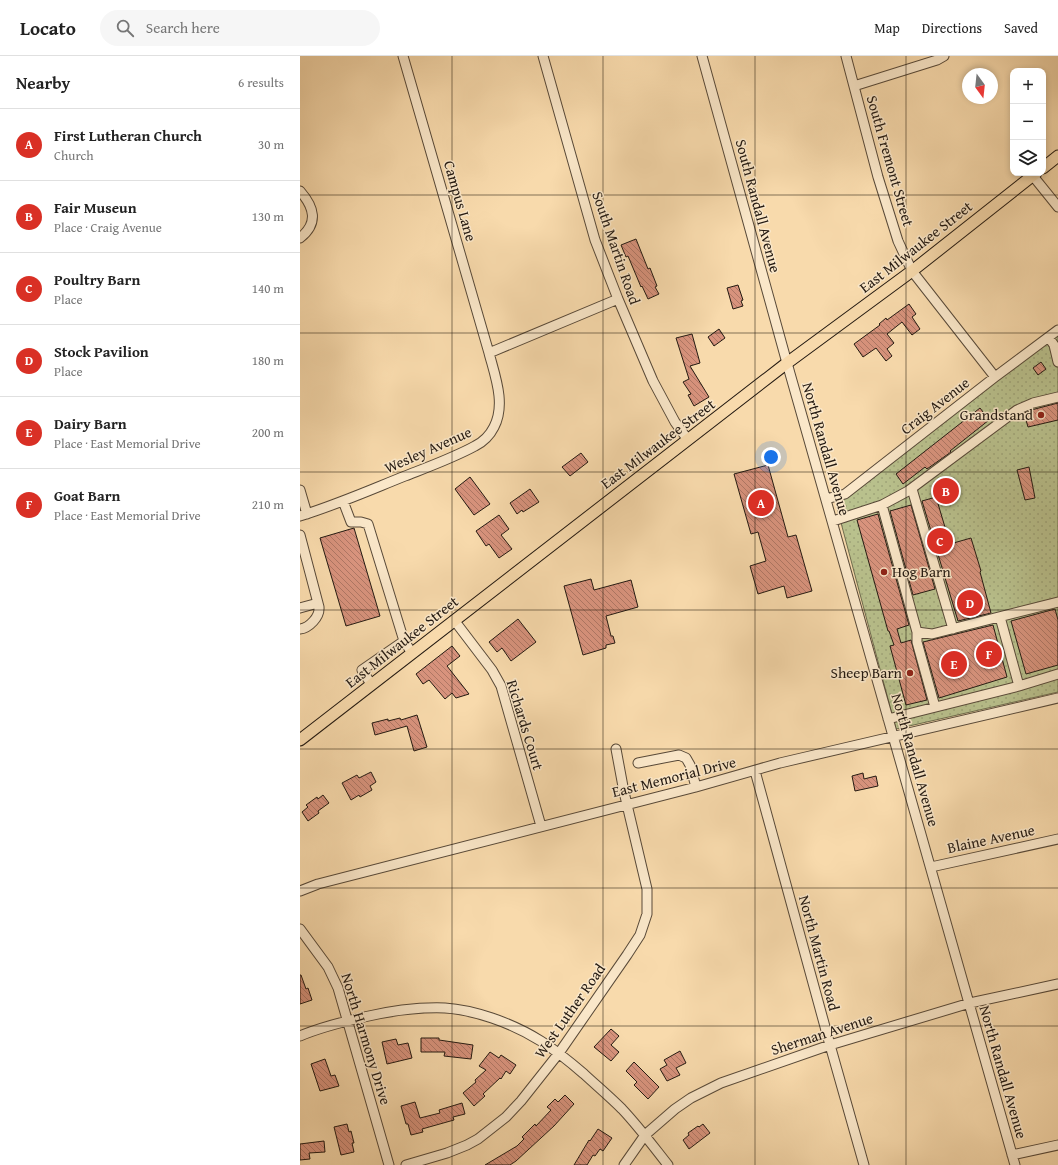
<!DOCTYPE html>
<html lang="en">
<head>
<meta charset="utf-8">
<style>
  body { margin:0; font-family:"Gentium Book Plus",serif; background:#f6f6f6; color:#222 }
  .controls { position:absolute; right:12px; top:12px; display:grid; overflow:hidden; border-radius:8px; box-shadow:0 2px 6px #0003 }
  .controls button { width:36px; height:36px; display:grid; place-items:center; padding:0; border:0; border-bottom:1px solid #e0e0e0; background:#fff; color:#222; font:20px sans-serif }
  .compass { position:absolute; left:662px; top:12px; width:36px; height:36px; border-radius:50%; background:#fff; box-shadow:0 2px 6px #0003; rotate:165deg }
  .you { position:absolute; left:471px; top:401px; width:14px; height:14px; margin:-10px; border:3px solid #fff; border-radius:50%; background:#1a73e8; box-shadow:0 0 0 6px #1a73e833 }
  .badge { display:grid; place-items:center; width:26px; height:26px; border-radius:50%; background:#d93025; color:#fff; font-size:13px; font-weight:700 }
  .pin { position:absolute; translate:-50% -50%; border:2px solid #fff; box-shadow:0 1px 4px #0006 }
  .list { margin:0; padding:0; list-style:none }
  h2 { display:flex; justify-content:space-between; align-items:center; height:52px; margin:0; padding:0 16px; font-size:17px }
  h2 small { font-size:13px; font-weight:400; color:#767676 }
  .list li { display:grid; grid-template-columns:26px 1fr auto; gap:12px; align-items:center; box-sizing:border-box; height:72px; padding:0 16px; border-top:1px solid #e0e0e0 }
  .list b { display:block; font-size:15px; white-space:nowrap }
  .list p { margin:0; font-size:13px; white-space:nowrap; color:#767676 }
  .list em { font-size:13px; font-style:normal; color:#767676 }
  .icon { flex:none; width:22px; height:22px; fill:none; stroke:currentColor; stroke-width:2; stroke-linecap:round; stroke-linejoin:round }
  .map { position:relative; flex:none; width:758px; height:1109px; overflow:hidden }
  header { display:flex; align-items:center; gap:24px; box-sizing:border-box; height:56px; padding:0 20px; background:#fff; border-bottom:1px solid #e0e0e0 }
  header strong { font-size:19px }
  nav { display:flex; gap:22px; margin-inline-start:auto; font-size:14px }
  .search { width:280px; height:36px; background:#f6f6f6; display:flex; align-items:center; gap:10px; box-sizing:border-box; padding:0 14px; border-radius:22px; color:#767676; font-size:15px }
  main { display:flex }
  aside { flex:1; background:#fff }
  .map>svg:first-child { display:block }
  .grass { fill:url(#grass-dots); stroke:#6e6d4f }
  .building { fill:url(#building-back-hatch); stroke:#231911 }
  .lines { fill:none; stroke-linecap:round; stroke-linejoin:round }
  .minor-casing { stroke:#584938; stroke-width:11 }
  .major-casing { stroke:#231911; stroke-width:13 }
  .minor { stroke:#fae7c9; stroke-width:9 }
  .major { stroke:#f8daac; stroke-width:11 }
  .grid { fill:none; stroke:#231911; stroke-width:1; stroke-opacity:0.55 }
  .poi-dot { fill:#8f2418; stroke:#fae7c9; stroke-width:1.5 }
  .labels { text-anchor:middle; stroke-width:3; stroke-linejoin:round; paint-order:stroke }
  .street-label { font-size:15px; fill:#231911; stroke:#fae7c9 }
  .poi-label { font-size:15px; fill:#231911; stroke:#fae7c9; text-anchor:end }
</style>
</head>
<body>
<header>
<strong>Locato</strong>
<div class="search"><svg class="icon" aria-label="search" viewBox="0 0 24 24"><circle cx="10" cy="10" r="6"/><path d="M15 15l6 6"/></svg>Search here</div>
<nav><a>Map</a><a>Directions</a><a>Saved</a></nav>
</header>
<main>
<aside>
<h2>Nearby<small>6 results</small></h2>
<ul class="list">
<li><span class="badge">A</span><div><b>First Lutheran Church</b><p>Church</p></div><em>30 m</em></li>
<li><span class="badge">B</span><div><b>Fair Museun</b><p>Place · Craig Avenue</p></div><em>130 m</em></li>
<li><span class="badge">C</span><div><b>Poultry Barn</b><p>Place</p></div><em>140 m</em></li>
<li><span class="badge">D</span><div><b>Stock Pavilion</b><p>Place</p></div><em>180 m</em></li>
<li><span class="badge">E</span><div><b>Dairy Barn</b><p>Place · East Memorial Drive</p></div><em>200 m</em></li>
<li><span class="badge">F</span><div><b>Goat Barn</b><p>Place · East Memorial Drive</p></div><em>210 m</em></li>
</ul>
</aside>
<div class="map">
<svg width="758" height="1109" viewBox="0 0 758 1109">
  <defs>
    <pattern id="grass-dots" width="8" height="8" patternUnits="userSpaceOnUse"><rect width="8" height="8" fill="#b9c18d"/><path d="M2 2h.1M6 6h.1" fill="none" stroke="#9fa579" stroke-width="1.8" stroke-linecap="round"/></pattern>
    <pattern id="building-back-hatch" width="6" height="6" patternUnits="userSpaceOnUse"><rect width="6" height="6" fill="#d8937d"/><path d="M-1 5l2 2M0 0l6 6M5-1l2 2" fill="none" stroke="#af7765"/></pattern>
  </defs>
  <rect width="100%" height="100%" fill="#f8daac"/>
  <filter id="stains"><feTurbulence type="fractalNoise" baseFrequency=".005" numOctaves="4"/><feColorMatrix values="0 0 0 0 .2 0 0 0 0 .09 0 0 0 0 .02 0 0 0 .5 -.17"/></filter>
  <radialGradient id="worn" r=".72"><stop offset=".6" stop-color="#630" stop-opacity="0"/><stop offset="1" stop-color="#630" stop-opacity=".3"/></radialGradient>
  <path class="grass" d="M 758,278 L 758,636 L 596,673 L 536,448 Z"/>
  <path class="building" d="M 336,183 L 348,213 L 350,212 L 357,230 L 355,231 L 359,238 L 348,243 L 342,230 L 341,231 L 328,200 L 326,201 L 321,189 Z
    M 438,229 L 443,244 L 441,245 L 443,250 L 433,253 L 427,232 Z
    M 609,248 L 616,258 L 612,261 L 620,273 L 612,279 L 602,266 L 587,278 L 594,287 L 587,293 L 592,300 L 586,305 L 576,292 L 563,301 L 554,288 L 580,269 L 579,268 L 586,262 L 587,264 Z
    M 419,273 L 425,282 L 414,290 L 408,281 Z
    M 392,278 L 400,307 L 390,310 L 409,341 L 394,350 L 388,339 L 391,338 L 383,326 L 389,323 L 376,282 Z
    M 741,306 L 746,313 L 738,319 L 733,312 Z
    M 758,347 L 758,364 L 728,371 L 724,357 L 735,353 Z
    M 680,352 L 689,364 L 650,395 L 651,396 L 627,413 L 625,411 L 603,428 L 596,418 Z
    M 281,397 L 288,406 L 270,420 L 262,411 Z
    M 468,409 L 488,481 L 496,479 L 512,535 L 487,542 L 484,530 L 458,538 L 450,510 L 466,505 L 458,476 L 451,478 L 434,418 Z
    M 729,411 L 735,442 L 725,444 L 717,414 Z
    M 170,421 L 190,448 L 174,459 L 155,433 Z
    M 646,427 L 646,429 L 651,428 L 653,434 L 642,438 L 639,429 Z
    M 230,433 L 239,446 L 223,456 L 222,454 L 217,458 L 210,447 Z
    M 636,441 L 650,488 L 671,482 L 681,515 L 680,516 L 691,557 L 658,565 L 622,445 Z
    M 611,449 L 635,533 L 613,539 L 590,455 Z
    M 578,458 L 609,569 L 597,573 L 601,587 L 611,584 L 627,644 L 606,649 L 590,590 L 594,589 L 589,575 L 588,575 L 557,464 Z
    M 199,459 L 209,473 L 201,479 L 212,493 L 199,502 L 189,488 L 186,490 L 176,475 Z
    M 54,472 L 80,560 L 46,570 L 20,482 Z
    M 291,523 L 294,534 L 331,524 L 338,551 L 306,560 L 311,580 L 313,580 L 315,587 L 306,589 L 306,592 L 283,599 L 264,530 Z
    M 755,553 L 758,564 L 758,609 L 726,618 L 711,565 Z
    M 218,563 L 236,586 L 211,605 L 202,592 L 197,596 L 189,586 Z
    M 693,569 L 707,621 L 639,642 L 623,586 Z
    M 152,590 L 160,600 L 147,610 L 169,638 L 156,642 L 152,637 L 145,643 L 129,624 L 123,628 L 116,618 Z
    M 117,659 L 127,691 L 114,695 L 107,670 L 75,679 L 72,667 L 88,663 L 88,665 L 100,662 L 101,664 Z
    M 71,716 L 76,726 L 70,730 L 72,734 L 60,741 L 59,739 L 51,744 L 42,727 L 57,719 L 59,722 Z
    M 563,717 L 564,723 L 576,720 L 578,730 L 555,735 L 552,720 Z
    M 23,739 L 29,747 L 18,755 L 19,757 L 8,765 L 2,756 L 8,751 L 6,749 L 17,741 L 18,743 Z
    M 0,919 L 1,919 L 6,933 L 8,932 L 12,944 L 0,948 Z
    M 311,973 L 319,980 L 311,989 L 319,996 L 311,1005 L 294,991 Z
    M 121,982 L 139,982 L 139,984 L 173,989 L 171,1003 L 144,1000 L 145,996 L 121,996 Z
    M 96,983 L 98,989 L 108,987 L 112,1002 L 87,1008 L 82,986 Z
    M 380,995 L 386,1007 L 376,1012 L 380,1019 L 367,1025 L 360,1013 L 367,1009 L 364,1004 Z
    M 190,996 L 199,1002 L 201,999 L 216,1009 L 210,1018 L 206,1015 L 201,1023 L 200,1022 L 183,1038 L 185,1040 L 174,1050 L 163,1037 L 176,1026 L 175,1024 L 186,1014 L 179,1010 Z
    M 25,1003 L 31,1020 L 35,1019 L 39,1030 L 20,1035 L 11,1008 Z
    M 334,1006 L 359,1031 L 348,1043 L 334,1029 L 337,1026 L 326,1015 Z
    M 265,1039 L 274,1048 L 254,1070 L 216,1105 L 210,1109 L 185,1109 L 217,1090 L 224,1083 L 222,1081 L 235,1068 L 236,1070 L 251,1054 L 247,1051 L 255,1043 L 258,1046 Z
    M 115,1046 L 120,1062 L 140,1057 L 139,1054 L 162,1047 L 165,1058 L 153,1061 L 154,1064 L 122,1073 L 123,1076 L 111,1079 L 108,1068 L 106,1068 L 101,1050 Z
    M 47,1068 L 49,1076 L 51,1075 L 54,1087 L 52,1087 L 54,1096 L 41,1099 L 34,1071 Z
    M 403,1068 L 410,1077 L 389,1093 L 383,1084 L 389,1079 L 388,1077 L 398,1070 L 399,1071 Z
    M 298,1073 L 312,1082 L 303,1095 L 300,1093 L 295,1100 L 293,1099 L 287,1109 L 274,1109 L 289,1084 L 290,1085 Z
    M 24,1085 L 25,1096 L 9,1097 L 10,1103 L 0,1104 L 0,1088 Z"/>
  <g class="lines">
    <g class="minor-casing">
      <path id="minor" d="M 243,0 L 295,184 L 318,243 L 353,325 L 375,366 L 388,384
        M 402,0 L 487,307 L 715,1109
        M 546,0 L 578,121 L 598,185 L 612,215 L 695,321
        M 554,30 L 637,4 L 644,0
        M 733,120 L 758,151
        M 0,135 C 14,151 19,167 0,182
        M 749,282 L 754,289 L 758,306
        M 189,297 L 318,243
        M 612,433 L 653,573
        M 0,434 L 7,458
        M 526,443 L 545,438 L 695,321 L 758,274
        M 43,445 L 51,466 L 61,466 L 68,468 L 104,585 L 112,597
        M 582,449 L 617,576 L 617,586 L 635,651
        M 0,460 C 36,449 70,434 105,420 C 128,411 153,402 175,390 C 183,386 190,379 194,371 C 206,348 195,320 189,297 L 103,0
        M 533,465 L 582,449 L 608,435 L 717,354 L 733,347 L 758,341
        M 0,479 L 19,551 C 20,561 9,572 0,573
        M 0,552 L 18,547
        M 700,561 L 719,630
        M 154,564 L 192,614 L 201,630 L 241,770
        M 617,576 L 632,578 L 758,546
        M 71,628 L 62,614 L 104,585
        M 588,663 L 719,630 L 758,618
        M 338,707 L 379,699 L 386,702 L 390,709 L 396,731
        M 455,715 L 530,989 L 564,1109
        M 631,811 L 758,783
        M 0,835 L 18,828 L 396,731 L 480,707 L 758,642
        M 0,873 L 28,911 L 38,932 L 89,1109
        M 0,980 C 21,971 42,966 64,961 C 90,955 117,951 145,952 C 161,953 177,957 192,962 C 230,975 254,992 284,1018 C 297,1030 310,1041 322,1053 C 339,1071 353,1090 368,1109
        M 712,1099 L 758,1089
        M 106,1109 L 147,1097 L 167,1089 L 178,1083 L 206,1061 L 221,1045 L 259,997 L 327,899 L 340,879 L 347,858 L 347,833 L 324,736 L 316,693
        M 324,1109 L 345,1079 L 375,1053 L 391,1042 L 421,1027 L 530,989 L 670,947 L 758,928"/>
    </g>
    <g class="major-casing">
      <path id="major" d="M 743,112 L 758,100
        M 0,684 L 487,307 L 612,215 L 736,117"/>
    </g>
    <use href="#minor" class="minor"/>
    <use href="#major" class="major"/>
  </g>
  <path class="grid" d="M 152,0 L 152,1109M 303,0 L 303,1109M 455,0 L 455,1109M 606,0 L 606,1109M 0,139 L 758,139M 0,277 L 758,277M 0,416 L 758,416M 0,554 L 758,554M 0,693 L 758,693M 0,832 L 758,832M 0,970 L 758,970"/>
  <g class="poi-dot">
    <circle cx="741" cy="359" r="4"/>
    <circle cx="584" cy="516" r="4"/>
    <circle cx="610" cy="617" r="4"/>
  </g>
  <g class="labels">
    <g class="street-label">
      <text transform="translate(590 105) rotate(74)" y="5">South Fremont Street</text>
      <text transform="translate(160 145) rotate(74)" y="5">Campus Lane</text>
      <text transform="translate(458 150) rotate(75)" y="5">South Randall Avenue</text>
      <text transform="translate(616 191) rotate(-38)" y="5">East Milwaukee Street</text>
      <text transform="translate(316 192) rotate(71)" y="5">South Martin Road</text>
      <text transform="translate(635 350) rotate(-38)" y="5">Craig Avenue</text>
      <text transform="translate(358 388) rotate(-37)" y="5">East Milwaukee Street</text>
      <text transform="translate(526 393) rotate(74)" y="5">North Randall Avenue</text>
      <text transform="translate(128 394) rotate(-24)" y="5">Wesley Avenue</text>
      <text transform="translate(102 586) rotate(-38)" y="5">East Milwaukee Street</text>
      <text transform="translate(225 669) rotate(73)" y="5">Richards Court</text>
      <text transform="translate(615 704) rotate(74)" y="5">North Randall Avenue</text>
      <text transform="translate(374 721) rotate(-14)" y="5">East Memorial Drive</text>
      <text transform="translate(691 783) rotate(-12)" y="5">Blaine Avenue</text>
      <text transform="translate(519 897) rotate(75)" y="5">North Martin Road</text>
      <text transform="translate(270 955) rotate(-55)" y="5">West Luther Road</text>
      <text transform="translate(522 978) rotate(-18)" y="5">Sherman Avenue</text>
      <text transform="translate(66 983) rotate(73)" y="5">North Harmony Drive</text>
      <text transform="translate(703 1016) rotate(74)" y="5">North Randall Avenue</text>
    </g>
    <g class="poi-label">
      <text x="733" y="364">Grandstand</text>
      <text x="592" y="521" text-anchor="start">Hog Barn</text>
      <text x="602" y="622">Sheep Barn</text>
    </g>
  </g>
  <rect width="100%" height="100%" filter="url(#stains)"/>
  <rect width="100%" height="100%" fill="url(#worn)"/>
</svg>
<div class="controls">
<button>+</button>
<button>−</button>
<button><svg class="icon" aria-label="layers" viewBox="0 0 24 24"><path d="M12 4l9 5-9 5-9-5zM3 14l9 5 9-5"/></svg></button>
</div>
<svg class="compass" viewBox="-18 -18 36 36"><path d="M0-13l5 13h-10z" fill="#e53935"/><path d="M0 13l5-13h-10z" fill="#767676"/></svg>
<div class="you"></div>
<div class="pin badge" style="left:461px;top:447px">A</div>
<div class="pin badge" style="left:646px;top:435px">B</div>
<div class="pin badge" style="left:640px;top:485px">C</div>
<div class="pin badge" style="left:670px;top:547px">D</div>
<div class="pin badge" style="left:654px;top:608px">E</div>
<div class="pin badge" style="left:689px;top:598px">F</div>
</div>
</main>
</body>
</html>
